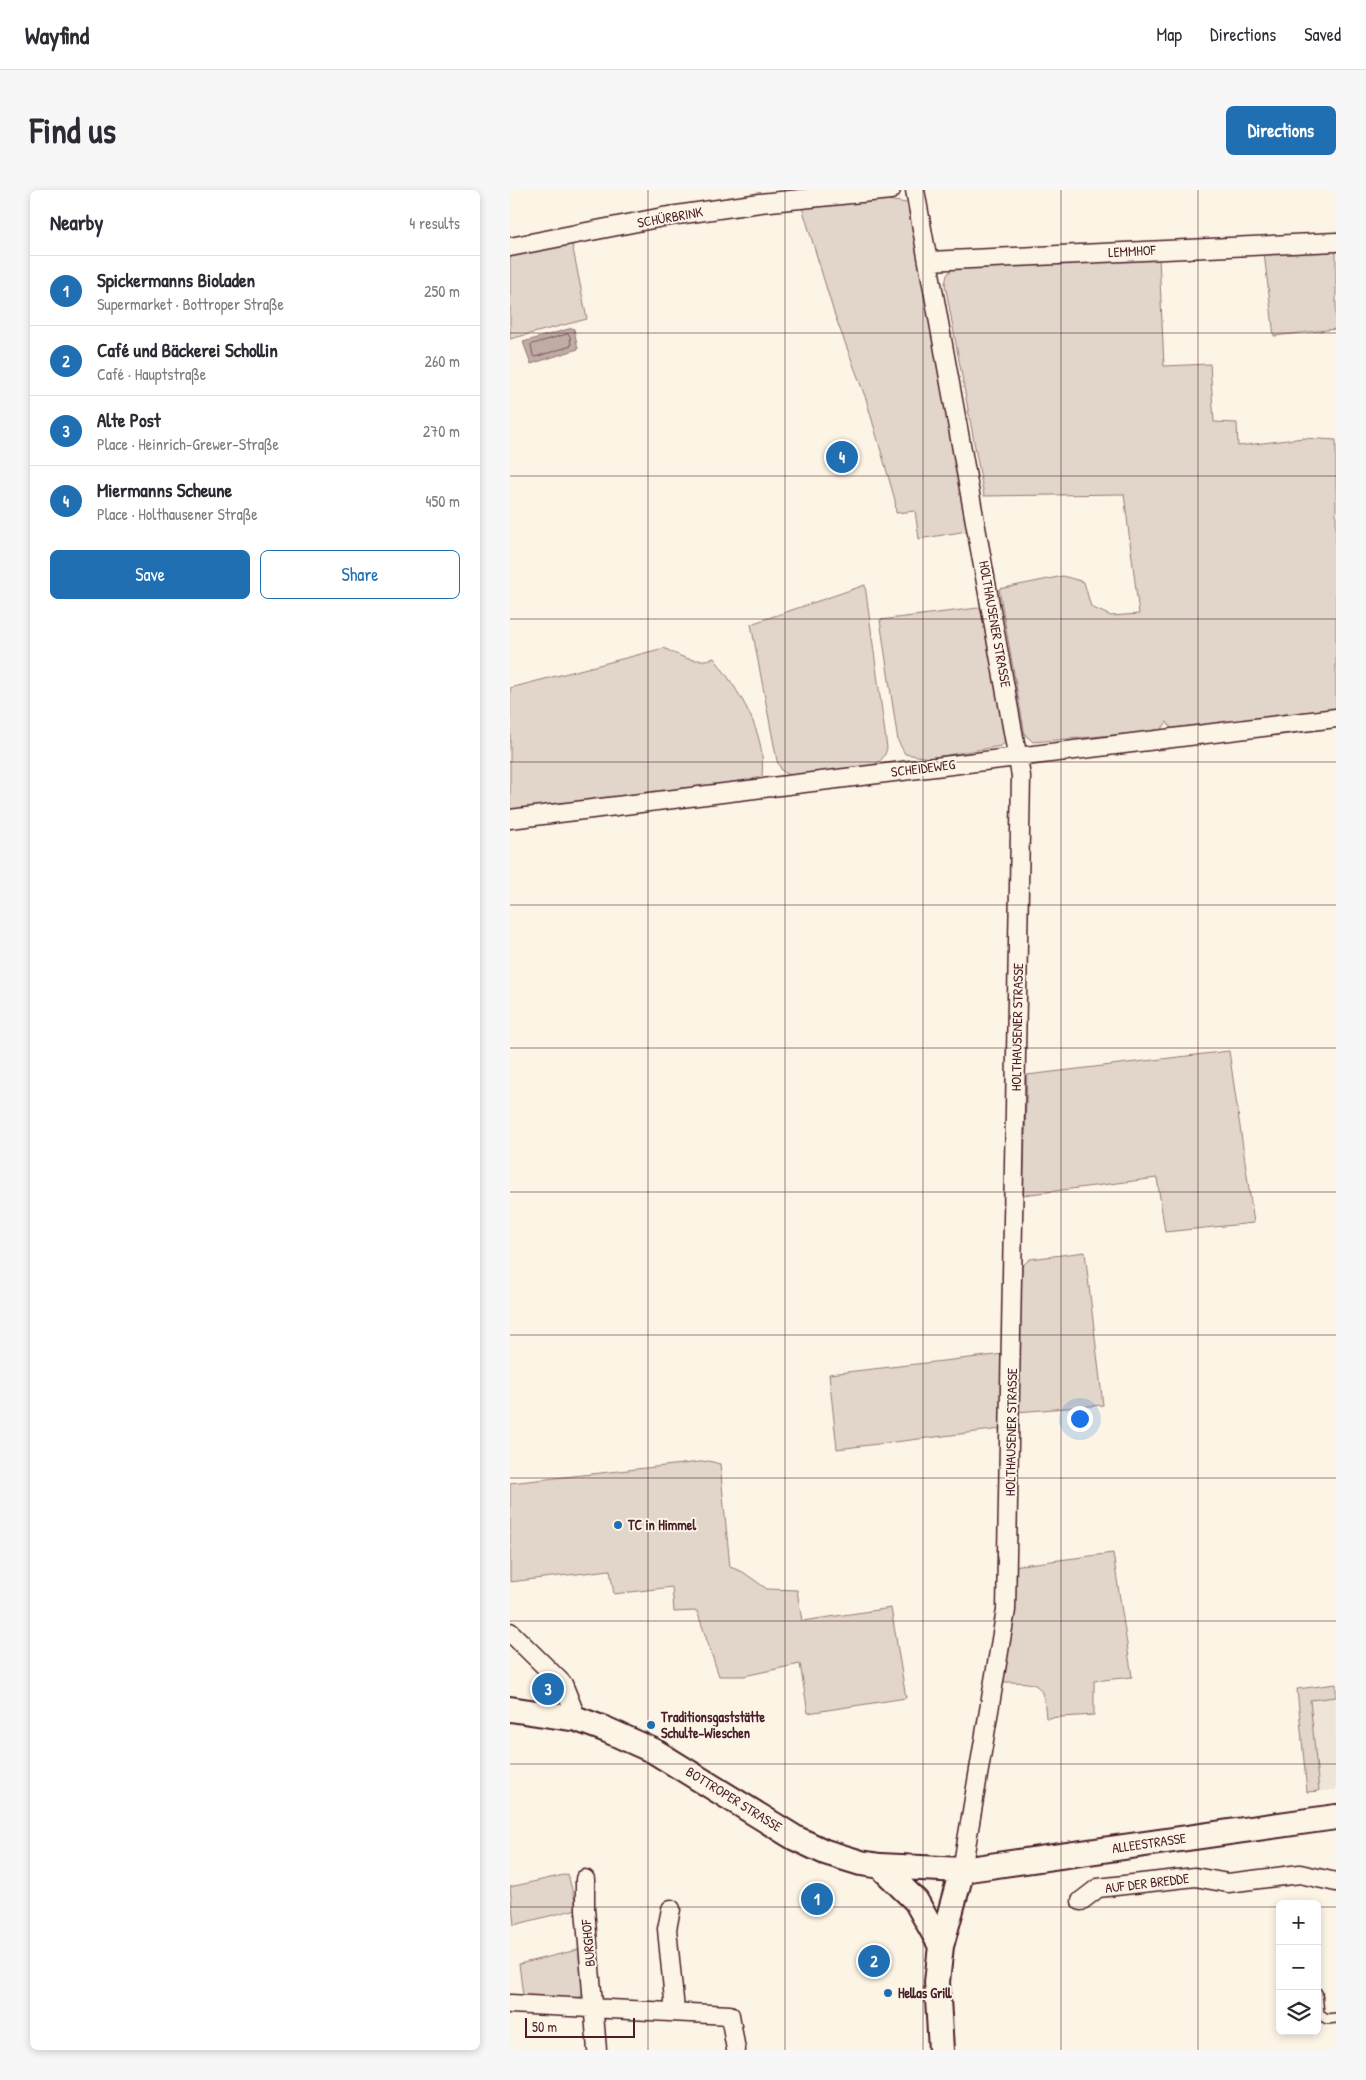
<!DOCTYPE html>
<html lang="en">
<head>
<meta charset="utf-8">
<style>
  body { margin:0; font-family:"Patrick Hand",sans-serif; background:#f7f7f7; color:#2b2b33 }
  .controls { position:absolute; right:15px; bottom:15px; display:grid; overflow:hidden; border-radius:8px; box-shadow:0 2px 8px #0003 }
  .controls button { width:45px; height:45px; display:grid; place-items:center; padding:0; border:0; border-bottom:1px solid #e1e1e2; background:#fff; color:#2b2b33; font:25px sans-serif }
  .scale { position:absolute; left:15px; bottom:12px; width:110px; box-sizing:border-box; padding-left:5px; border:2px solid #4a1f2b; border-top:0; font-size:14px; line-height:18px; white-space:nowrap; color:#4a1f2b; -webkit-text-stroke:4px #fcf5e5; paint-order:stroke }
  .you { position:absolute; left:569px; top:1228px; width:18px; height:18px; margin:-12px; border:4px solid #fff; border-radius:50%; background:#1a73e8; box-shadow:0 0 0 8px #1a73e833 }
  .badge { display:grid; place-items:center; width:32px; height:32px; border-radius:50%; background:#1f6fb2; color:#fff; font-size:16px; font-weight:700 }
  .pin { position:absolute; translate:-50% -50%; border:2px solid #fff; box-shadow:0 1px 5px #0006 }
  .list { margin:0; padding:0; list-style:none }
  h2 { display:flex; justify-content:space-between; align-items:center; height:65px; margin:0; padding:0 20px; font-size:21px }
  h2 small { font-size:16px; font-weight:400; color:#7c7c81 }
  .list li { display:grid; grid-template-columns:32px 1fr auto; gap:15px; align-items:center; box-sizing:border-box; height:70px; padding:0 20px; border-top:1px solid #e1e1e2 }
  .list b { display:block; font-size:19px; white-space:nowrap }
  .list p { margin:0; font-size:16px; white-space:nowrap; color:#7c7c81 }
  .list em { font-size:16px; font-style:normal; color:#7c7c81 }
  .actions { display:flex; gap:10px; padding:15px 20px }
  .actions a { flex:1; padding:11px 0; border:1px solid #1f6fb2; border-radius:8px; text-align:center; font-size:18px; color:#1f6fb2 }
  .actions .main { background:#1f6fb2; color:#fff }
  .icon { flex:none; width:28px; height:28px; fill:none; stroke:currentColor; stroke-width:2; stroke-linecap:round; stroke-linejoin:round }
  .map { position:relative; flex:none; width:826px; height:1860px; overflow:hidden; border-radius:8px }
  header { display:flex; align-items:center; gap:30px; box-sizing:border-box; height:70px; padding:0 25px; background:#fff; border-bottom:1px solid #e1e1e2 }
  header strong { font-size:24px }
  nav { display:flex; gap:28px; margin-inline-start:auto; font-size:18px }
  .intro { display:flex; align-items:center; justify-content:space-between; box-sizing:border-box; height:120px; padding:0 30px }
  h1 { margin:0; font-size:35px }
  .button { padding:12px 22px; border-radius:8px; background:#1f6fb2; color:#fff; font-size:18px; font-weight:700 }
  main { display:flex; gap:30px; padding:0 30px }
  aside { flex:1; background:#fff; border-radius:8px; box-shadow:0 2px 8px #0003 }
  .map>svg:first-child { display:block }
  .built { fill:#eee5d7 }
  .green { fill:#e2d5ca; stroke:#967a7a }
  .water { fill:#c0aca5; stroke:#917474 }
  .lines { fill:none; stroke-linecap:round; stroke-linejoin:round }
  .shore { stroke:#79575c; stroke-width:1 }
  .lane-casing { stroke:#4a1f2b; stroke-width:12 }
  .street-casing { stroke:#4a1f2b; stroke-width:21 }
  .secondary-casing { stroke:#4a1f2b; stroke-width:28 }
  .lane { stroke:#fcf5e5; stroke-width:9 }
  .street { stroke:#fcf5e5; stroke-width:18 }
  .secondary { stroke:#fcf5e5; stroke-width:24 }
  .grid { fill:none; stroke:#4a1f2b; stroke-width:1; stroke-opacity:0.55 }
  .poi-dot { fill:#1f6fb2; stroke:#fcf5e5; stroke-width:2 }
  .labels { text-anchor:middle; stroke-width:4; stroke-linejoin:round; paint-order:stroke }
  .street-label { font-size:14px; fill:#4a1f2b; stroke:#fcf5e5 }
  .poi-label { font-size:14px; font-weight:bold; fill:#4a1f2b; stroke:#fcf5e5; text-anchor:start }
</style>
</head>
<body>
<header>
<strong>Wayfind</strong>
<nav><a>Map</a><a>Directions</a><a>Saved</a></nav>
</header>
<div class="intro"><h1>Find us</h1><a class="button">Directions</a></div>
<main>
<aside>
<h2>Nearby<small>4 results</small></h2>
<ul class="list">
<li><span class="badge">1</span><div><b>Spickermanns Bioladen</b><p>Supermarket · Bottroper Straße</p></div><em>250 m</em></li>
<li><span class="badge">2</span><div><b>Café und Bäckerei Schollin</b><p>Café · Hauptstraße</p></div><em>260 m</em></li>
<li><span class="badge">3</span><div><b>Alte Post</b><p>Place · Heinrich-Grewer-Straße</p></div><em>270 m</em></li>
<li><span class="badge">4</span><div><b>Miermanns Scheune</b><p>Place · Holthausener Straße</p></div><em>450 m</em></li>
</ul>
<div class="actions"><a class="main">Save</a><a>Share</a></div>
</aside>
<div class="map">
<svg width="826" height="1860" viewBox="0 0 826 1860">
  <rect width="100%" height="100%" fill="#fcf5e5"/>
  <filter id="ink" filterUnits="userSpaceOnUse"><feTurbulence type="fractalNoise" baseFrequency=".02" numOctaves="2"/><feDisplacementMap in="SourceGraphic" scale="10" xChannelSelector="R" yChannelSelector="G"/><feConvolveMatrix kernelMatrix="1 2 1 2 8 2 1 2 1" color-interpolation-filters="sRGB"/></filter>
  <g filter="url(#ink)">
    <path class="built" d="M 826,1507 L 826,1600 L 809,1601 L 800,1510 Z"/>
    <path class="green" d="M 377,10 L 397,13 L 402,22 L 463,340 L 409,349 L 405,321 L 386,323 L 385,310 L 356,209 L 324,123 L 292,17 Z
      M 62,54 L 77,129 L 0,149 L 0,64 Z
      M 826,59 L 826,139 L 764,146 L 754,63 Z
      M 649,67 L 654,176 L 700,174 L 704,232 L 727,233 L 728,256 L 794,248 L 826,250 L 826,519 L 662,540 L 657,532 L 650,541 L 523,552 L 515,545 L 513,534 L 489,399 L 553,386 L 574,392 L 581,417 L 601,426 L 629,424 L 614,304 L 474,306 L 435,94 L 437,85 L 443,78 Z
      M 355,395 L 377,558 C 374,570 369,573 358,577 L 280,585 L 272,581 L 267,571 L 241,434 Z
      M 476,417 L 498,550 L 491,556 L 420,568 L 395,564 L 388,551 L 370,430 Z
      M 154,458 C 171,467 184,474 204,468 C 229,501 257,543 252,586 L 235,592 L 0,622 L 0,498 Z
      M 719,861 L 744,1033 L 655,1042 L 647,988 L 513,1005 L 517,885 Z
      M 575,1062 L 593,1215 L 507,1222 L 512,1076 L 520,1069 Z
      M 494,1164 L 491,1239 L 327,1259 L 319,1184 Z
      M 199,1271 L 210,1274 L 220,1377 L 233,1382 L 257,1399 L 287,1400 L 292,1431 L 381,1418 L 396,1508 L 298,1523 L 290,1474 L 234,1486 L 209,1486 L 187,1421 L 164,1422 L 162,1397 L 104,1404 L 100,1380 L 0,1392 L 0,1293 Z
      M 603,1363 L 622,1487 L 584,1491 L 584,1525 L 536,1528 C 533,1490 529,1493 493,1492 L 502,1433 L 503,1376 Z
      M 826,1494 L 826,1507 L 800,1510 L 809,1601 L 797,1602 L 787,1499 Z
      M 58,1684 L 67,1719 L 4,1735 L 0,1697 Z
      M 71,1759 L 74,1804 L 68,1808 L 13,1806 L 9,1774 Z"/>
    <path class="water" d="M 62,138 L 64,139 L 68,159 L 21,174 L 13,152 Z"/>
    <g class="lines">
      <path class="shore" d="M 58,144 L 60,146 L 61,156 L 25,167 L 23,166 L 21,155 Z"/>
      <g class="lane-casing">
        <path id="lane" d="M 807,1803 L 809,1824 L 817,1829 L 826,1828"/>
      </g>
      <g class="street-casing">
        <path id="street" d="M 405,0 L 511,586 L 496,1420 L 452,1680
          M 0,57 L 153,27 L 250,13 L 381,0
          M 419,71 L 826,52
          M 0,629 L 826,528
          M 0,1442 L 53,1494 L 67,1529
          M 75,1689 L 75,1719 L 87,1860
          M 571,1711 L 588,1698 L 685,1687 L 718,1693 L 790,1684 L 826,1692
          M 161,1719 L 157,1739 L 165,1820
          M 0,1814 L 220,1825 L 226,1860"/>
      </g>
      <g class="secondary-casing">
        <path id="secondary" d="M 0,1519 L 67,1529 L 97,1540 L 144,1561 L 285,1648 L 315,1662 L 351,1673 L 370,1676 L 452,1680 L 826,1627
          M 370,1676 L 406,1711 L 431,1756
          M 431,1860 L 427,1792 L 431,1756 L 452,1680"/>
      </g>
      <use href="#lane" class="lane"/>
      <use href="#street" class="street"/>
      <use href="#secondary" class="secondary"/>
    </g>
  </g>
  <path class="grid" d="M 138,0 L 138,1860M 275,0 L 275,1860M 413,0 L 413,1860M 551,0 L 551,1860M 688,0 L 688,1860M 0,143 L 826,143M 0,286 L 826,286M 0,429 L 826,429M 0,572 L 826,572M 0,715 L 826,715M 0,858 L 826,858M 0,1002 L 826,1002M 0,1145 L 826,1145M 0,1288 L 826,1288M 0,1431 L 826,1431M 0,1574 L 826,1574M 0,1717 L 770,1717M 807,1717 L 826,1717"/>
  <g class="poi-dot">
    <circle cx="108" cy="1335" r="5"/>
    <circle cx="141" cy="1535" r="5"/>
    <circle cx="378" cy="1803" r="5"/>
  </g>
  <g class="labels">
    <g class="street-label">
      <text transform="translate(160 27) rotate(-10)" y="5">SCHÜRBRINK</text>
      <text transform="translate(622 61) rotate(-3)" y="5">LEMMHOF</text>
      <text transform="translate(485 434) rotate(80)" y="5">HOLTHAUSENER STRASSE</text>
      <text transform="translate(413 578) rotate(-7)" y="5">SCHEIDEWEG</text>
      <text transform="translate(507 837) rotate(-89)" y="5">HOLTHAUSENER STRASSE</text>
      <text transform="translate(501 1242) rotate(-89)" y="5">HOLTHAUSENER STRASSE</text>
      <text transform="translate(224 1609) rotate(32)" y="5">BOTTROPER STRASSE</text>
      <text transform="translate(639 1653) rotate(-8)" y="5">ALLEESTRASSE</text>
      <text transform="translate(637 1693) rotate(-7)" y="5">AUF DER BREDDE</text>
      <text transform="translate(78 1753) rotate(-95)" y="5">BURGHOF</text>
    </g>
    <g class="poi-label">
      <text x="118" y="1340">TC in Himmel</text>
      <text x="151" y="1532">Traditionsgaststätte<tspan x="151" dy="16">Schulte-Wieschen</tspan></text>
      <text x="388" y="1808">Hellas Grill</text>
    </g>
  </g>
</svg>
<div class="controls">
<button>+</button>
<button>−</button>
<button><svg class="icon" aria-label="layers" viewBox="0 0 24 24"><path d="M12 4l9 5-9 5-9-5zM3 14l9 5 9-5"/></svg></button>
</div>
<div class="scale">50 m</div>
<div class="you"></div>
<div class="pin badge" style="left:307px;top:1709px">1</div>
<div class="pin badge" style="left:364px;top:1771px">2</div>
<div class="pin badge" style="left:38px;top:1499px">3</div>
<div class="pin badge" style="left:332px;top:267px">4</div>
</div>
</main>
</body>
</html>
